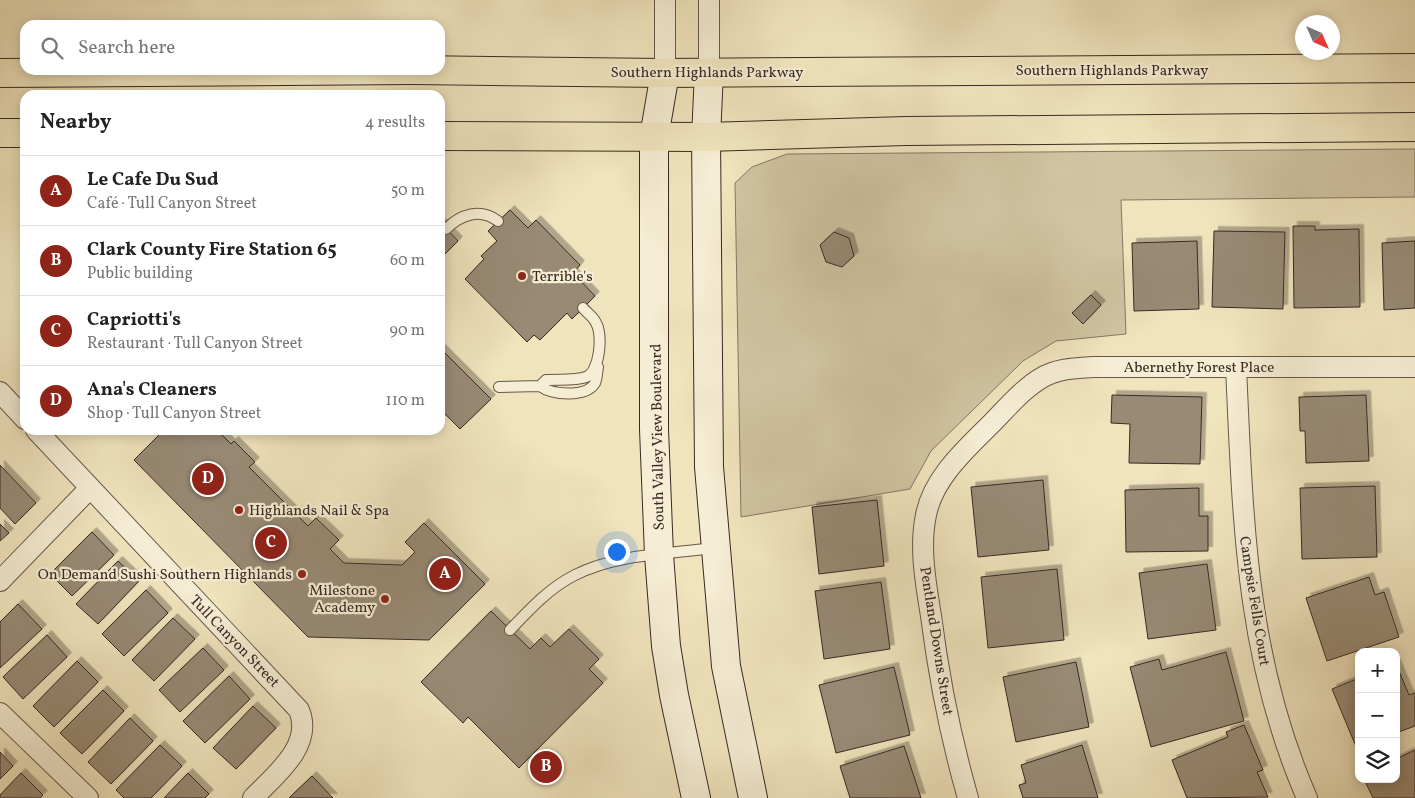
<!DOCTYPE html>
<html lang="en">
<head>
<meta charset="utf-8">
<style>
  body { margin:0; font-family:Vollkorn,serif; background:#f6f6f6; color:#222 }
  .controls { position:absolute; right:15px; bottom:15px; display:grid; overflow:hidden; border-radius:10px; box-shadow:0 2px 12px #0003 }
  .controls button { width:45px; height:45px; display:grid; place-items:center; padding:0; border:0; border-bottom:1px solid #e0e0e0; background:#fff; color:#222; font:25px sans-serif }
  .compass { position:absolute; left:1295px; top:15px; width:45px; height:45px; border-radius:50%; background:#fff; box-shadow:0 2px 12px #0003; rotate:135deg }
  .you { position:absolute; left:616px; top:551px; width:18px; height:18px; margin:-12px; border:4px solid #fff; border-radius:50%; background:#1a73e8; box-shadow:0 0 0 8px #1a73e833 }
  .badge { display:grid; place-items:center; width:32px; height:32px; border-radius:50%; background:#8f2418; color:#fff; font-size:16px; font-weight:700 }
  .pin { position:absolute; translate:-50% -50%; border:2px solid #fff; box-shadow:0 1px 5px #0006 }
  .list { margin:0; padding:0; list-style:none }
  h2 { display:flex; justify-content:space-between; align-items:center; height:65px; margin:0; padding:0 20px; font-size:21px }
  h2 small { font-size:16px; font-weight:400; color:#767676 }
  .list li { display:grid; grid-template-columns:32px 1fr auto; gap:15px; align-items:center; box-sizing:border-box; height:70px; padding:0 20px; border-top:1px solid #e0e0e0 }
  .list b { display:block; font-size:19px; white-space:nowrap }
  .list p { margin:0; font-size:16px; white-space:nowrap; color:#767676 }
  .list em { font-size:16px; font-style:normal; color:#767676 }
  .icon { flex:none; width:28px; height:28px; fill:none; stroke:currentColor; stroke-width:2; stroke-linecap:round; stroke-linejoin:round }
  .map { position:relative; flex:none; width:1415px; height:798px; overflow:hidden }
  .search { position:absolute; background:#fff; box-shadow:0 2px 12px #0003; left:20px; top:20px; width:425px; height:55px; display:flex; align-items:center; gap:12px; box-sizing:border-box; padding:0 18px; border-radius:15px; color:#767676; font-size:19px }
  .panel { position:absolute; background:#fff; box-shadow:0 2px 12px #0003; left:20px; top:90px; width:425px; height:345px; border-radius:15px }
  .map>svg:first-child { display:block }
  .green { fill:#d1c4a3; stroke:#857664 }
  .building { fill:#988a74; stroke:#392924; filter:url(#shadow) }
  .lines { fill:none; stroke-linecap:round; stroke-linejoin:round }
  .lane-casing { stroke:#67584a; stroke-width:12 }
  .street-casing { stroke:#67584a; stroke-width:22 }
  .secondary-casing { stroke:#392924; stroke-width:30 }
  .primary-casing { stroke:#392924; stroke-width:30 }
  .lane { stroke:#f5edd4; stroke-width:10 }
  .street { stroke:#f5edd4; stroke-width:20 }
  .secondary { stroke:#f5edd4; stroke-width:28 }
  .primary { stroke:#f0e4bd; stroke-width:28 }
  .poi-dot { fill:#8f2418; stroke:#f5edd4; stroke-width:2 }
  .labels { text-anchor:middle; stroke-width:4.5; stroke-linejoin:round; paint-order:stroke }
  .street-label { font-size:15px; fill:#392924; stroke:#f5edd4 }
  .poi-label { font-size:15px; fill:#392924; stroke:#f5edd4; text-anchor:start }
</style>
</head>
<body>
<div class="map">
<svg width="1415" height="798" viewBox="0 0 1415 798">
  <defs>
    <filter id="shadow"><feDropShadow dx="4.5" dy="-4.5" stdDeviation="0" flood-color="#0004"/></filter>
  </defs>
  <rect width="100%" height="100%" fill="#f0e4bd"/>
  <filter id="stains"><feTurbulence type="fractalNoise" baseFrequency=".004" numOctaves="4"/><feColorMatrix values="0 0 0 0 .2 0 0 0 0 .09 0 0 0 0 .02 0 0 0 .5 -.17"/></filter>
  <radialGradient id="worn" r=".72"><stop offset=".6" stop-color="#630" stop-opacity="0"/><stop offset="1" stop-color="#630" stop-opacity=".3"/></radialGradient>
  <path class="green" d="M 1415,149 L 1415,197 L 1121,200 L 1126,334 L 1056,341 L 1023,361 L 931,451 L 910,489 L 741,517 L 735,183 L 752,167 L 787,154 Z"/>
  <path class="building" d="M 510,210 L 528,228 L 536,220 L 580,265 L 573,273 L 595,296 L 572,319 L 567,313 L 540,340 L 534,335 L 527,342 L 465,279 L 484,259 L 481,256 L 497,241 L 488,231 Z
    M 440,222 L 458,241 L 440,259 Z
    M 1293,226 L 1315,226 L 1315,230 L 1359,229 L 1360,307 L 1294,308 Z
    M 1214,231 L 1285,232 L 1283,309 L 1212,307 Z
    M 834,232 L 849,238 L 854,256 L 842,267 L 826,262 L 820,245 Z
    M 1197,241 L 1199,309 L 1134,311 L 1132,243 Z
    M 1415,241 L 1415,308 L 1384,310 L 1382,243 Z
    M 1091,295 L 1101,305 L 1083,324 L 1072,313 Z
    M 440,348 L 491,399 L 460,429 L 440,409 Z
    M 1112,395 L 1202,397 L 1200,464 L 1129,463 L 1130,424 L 1111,423 Z
    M 1366,395 L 1369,461 L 1306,463 L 1305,431 L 1300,431 L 1299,397 Z
    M 164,430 L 223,430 L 220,433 L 231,444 L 234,441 L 255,462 L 249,467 L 308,526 L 316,518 L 339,540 L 330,549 L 344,563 L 402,565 L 415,552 L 405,542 L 424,523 L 485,584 L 429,640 L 308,637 L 134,460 Z
    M 0,465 L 36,503 L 15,524 L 0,508 Z
    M 1043,480 L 1049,550 L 978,557 L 971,487 Z
    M 1375,486 L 1377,557 L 1302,559 L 1300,488 Z
    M 1199,488 L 1199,516 L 1208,516 L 1208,551 L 1126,552 L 1125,490 Z
    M 877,500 L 884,566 L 819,574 L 812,507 Z
    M 0,524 L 9,533 L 0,541 Z
    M 92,532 L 114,555 L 72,596 L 50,574 Z
    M 118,561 L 139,581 L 98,624 L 76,604 Z
    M 1207,564 L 1216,630 L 1148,639 L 1139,573 Z
    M 1057,569 L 1064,640 L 988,648 L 981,577 Z
    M 1369,577 L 1375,595 L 1384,592 L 1399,637 L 1327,661 L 1306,598 Z
    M 881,582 L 890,649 L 824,659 L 815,591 Z
    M 146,590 L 168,613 L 124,656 L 102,634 Z
    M 18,604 L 42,629 L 0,668 L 0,622 Z
    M 491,611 L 530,649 L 541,638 L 550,647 L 569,629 L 599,659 L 589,669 L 603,683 L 519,768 L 468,717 L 463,723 L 421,682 Z
    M 173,618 L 195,639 L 154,681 L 132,660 Z
    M 47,635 L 67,657 L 23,699 L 3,677 Z
    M 203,648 L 224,670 L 180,712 L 159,690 Z
    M 1226,652 L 1244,721 L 1151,747 L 1130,667 L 1159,659 L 1162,670 Z
    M 77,661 L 98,682 L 54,727 L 33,706 Z
    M 1076,662 L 1089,727 L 1016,742 L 1003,677 Z
    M 1396,664 L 1409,695 L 1415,693 L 1415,726 L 1396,733 Z
    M 894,667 L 910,735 L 836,753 L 819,685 Z
    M 229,676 L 250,699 L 205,743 L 183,721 Z
    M 1359,678 L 1359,748 L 1357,749 L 1332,689 Z
    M 103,690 L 124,711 L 82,754 L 60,733 Z
    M 253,706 L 276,728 L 236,769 L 213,748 Z
    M 130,718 L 153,741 L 111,784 L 88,762 Z
    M 1244,725 L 1263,770 L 1257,772 L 1268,797 L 1187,798 L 1172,760 L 1228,737 L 1226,732 Z
    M 160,745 L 182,766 L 151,798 L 124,798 L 116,790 Z
    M 1082,745 L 1098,798 L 1023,798 L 1019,785 L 1026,783 L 1021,765 Z
    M 904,746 L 921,798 L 850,798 L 840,766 Z
    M 1415,750 L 1415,798 L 1373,798 L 1364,779 L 1396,779 L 1396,759 Z
    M 0,752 L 13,766 L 0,779 Z
    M 21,773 L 43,795 L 40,798 L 0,798 L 0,795 Z
    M 188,773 L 209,794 L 205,798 L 164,798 Z
    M 312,776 L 333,798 L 289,798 Z"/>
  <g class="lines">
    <g class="lane-casing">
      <path id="lane" d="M 446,229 C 461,214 480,208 498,221
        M 540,386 C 552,395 586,398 595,383 C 597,379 597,372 598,367
        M 499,387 L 540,386 L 546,380 C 558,379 575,381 586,377 C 600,372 603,334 596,323 C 594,317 587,313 583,308
        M 510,630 C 529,610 549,588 575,575 C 616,554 668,554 714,548"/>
    </g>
    <g class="street-casing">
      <path id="street" d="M 665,0 L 665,73
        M 709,0 L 709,72
        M 1236,367 C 1243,518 1245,656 1307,798
        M 0,392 L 25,419
        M 36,430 L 299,710 C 314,746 274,776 253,798
        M 0,581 L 90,488
        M 0,713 L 88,798
        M 968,798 C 951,739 939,678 931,616 C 926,584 919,548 926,515 C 933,478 966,449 991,424 C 1008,407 1029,381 1052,373 C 1064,368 1080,368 1093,367 L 1415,367"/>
    </g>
    <g class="secondary-casing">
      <path id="secondary" d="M 709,72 L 706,137 L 709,467 L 726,666 L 753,798
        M 665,73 L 654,137 L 654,429 L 659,555 L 666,646 L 674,695 L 696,798"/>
    </g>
    <g class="primary-casing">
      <path id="primary" d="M 0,73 L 413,70 L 665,73 L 1415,68
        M 0,133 L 25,133
        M 440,136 L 706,137 L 906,131 L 1415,127"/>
    </g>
    <use href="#lane" class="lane"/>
    <use href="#street" class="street"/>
    <use href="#secondary" class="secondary"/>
    <use href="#primary" class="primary"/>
  </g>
  <g class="poi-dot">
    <circle cx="522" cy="276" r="5"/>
    <circle cx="239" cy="510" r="5"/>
    <circle cx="302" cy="574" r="5"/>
    <circle cx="385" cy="599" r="5"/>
  </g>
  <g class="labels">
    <g class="street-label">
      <text x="1112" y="75">Southern Highlands Parkway</text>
      <text x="707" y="77">Southern Highlands Parkway</text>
      <text x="1199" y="372">Abernethy Forest Place</text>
      <text transform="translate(657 437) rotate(-91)" y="5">South Valley View Boulevard</text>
      <text transform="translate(1255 601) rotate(81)" y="5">Campsie Fells Court</text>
      <text transform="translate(235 641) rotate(46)" y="5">Tull Canyon Street</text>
      <text transform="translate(937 641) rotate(81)" y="5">Pentland Downs Street</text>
    </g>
    <g class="poi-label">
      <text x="532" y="281">Terrible's</text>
      <text x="249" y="515">Highlands Nail &amp; Spa</text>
      <text x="292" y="579" text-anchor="end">On Demand Sushi Southern Highlands</text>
      <text x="375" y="595" text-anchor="end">Milestone<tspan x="375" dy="17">Academy</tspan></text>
    </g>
  </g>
  <rect width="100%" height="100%" filter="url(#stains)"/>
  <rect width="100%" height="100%" fill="url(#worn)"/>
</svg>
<div class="controls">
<button>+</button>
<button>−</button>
<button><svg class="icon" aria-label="layers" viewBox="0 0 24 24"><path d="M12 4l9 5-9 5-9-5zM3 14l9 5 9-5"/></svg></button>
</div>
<svg class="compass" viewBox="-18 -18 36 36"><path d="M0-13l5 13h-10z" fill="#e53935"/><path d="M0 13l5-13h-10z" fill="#767676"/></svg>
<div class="you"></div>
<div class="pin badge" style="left:445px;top:574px">A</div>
<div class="pin badge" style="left:546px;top:767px">B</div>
<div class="pin badge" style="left:271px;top:543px">C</div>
<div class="pin badge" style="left:208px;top:479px">D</div>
<div class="search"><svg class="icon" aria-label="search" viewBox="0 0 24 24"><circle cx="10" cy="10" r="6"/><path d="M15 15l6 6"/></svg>Search here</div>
<section class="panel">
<h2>Nearby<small>4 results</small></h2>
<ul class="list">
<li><span class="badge">A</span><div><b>Le Cafe Du Sud</b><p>Café · Tull Canyon Street</p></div><em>50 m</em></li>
<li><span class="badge">B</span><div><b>Clark County Fire Station 65</b><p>Public building</p></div><em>60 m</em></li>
<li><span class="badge">C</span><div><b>Capriotti's</b><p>Restaurant · Tull Canyon Street</p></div><em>90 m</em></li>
<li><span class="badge">D</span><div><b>Ana's Cleaners</b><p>Shop · Tull Canyon Street</p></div><em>110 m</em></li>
</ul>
</section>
</div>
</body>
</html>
